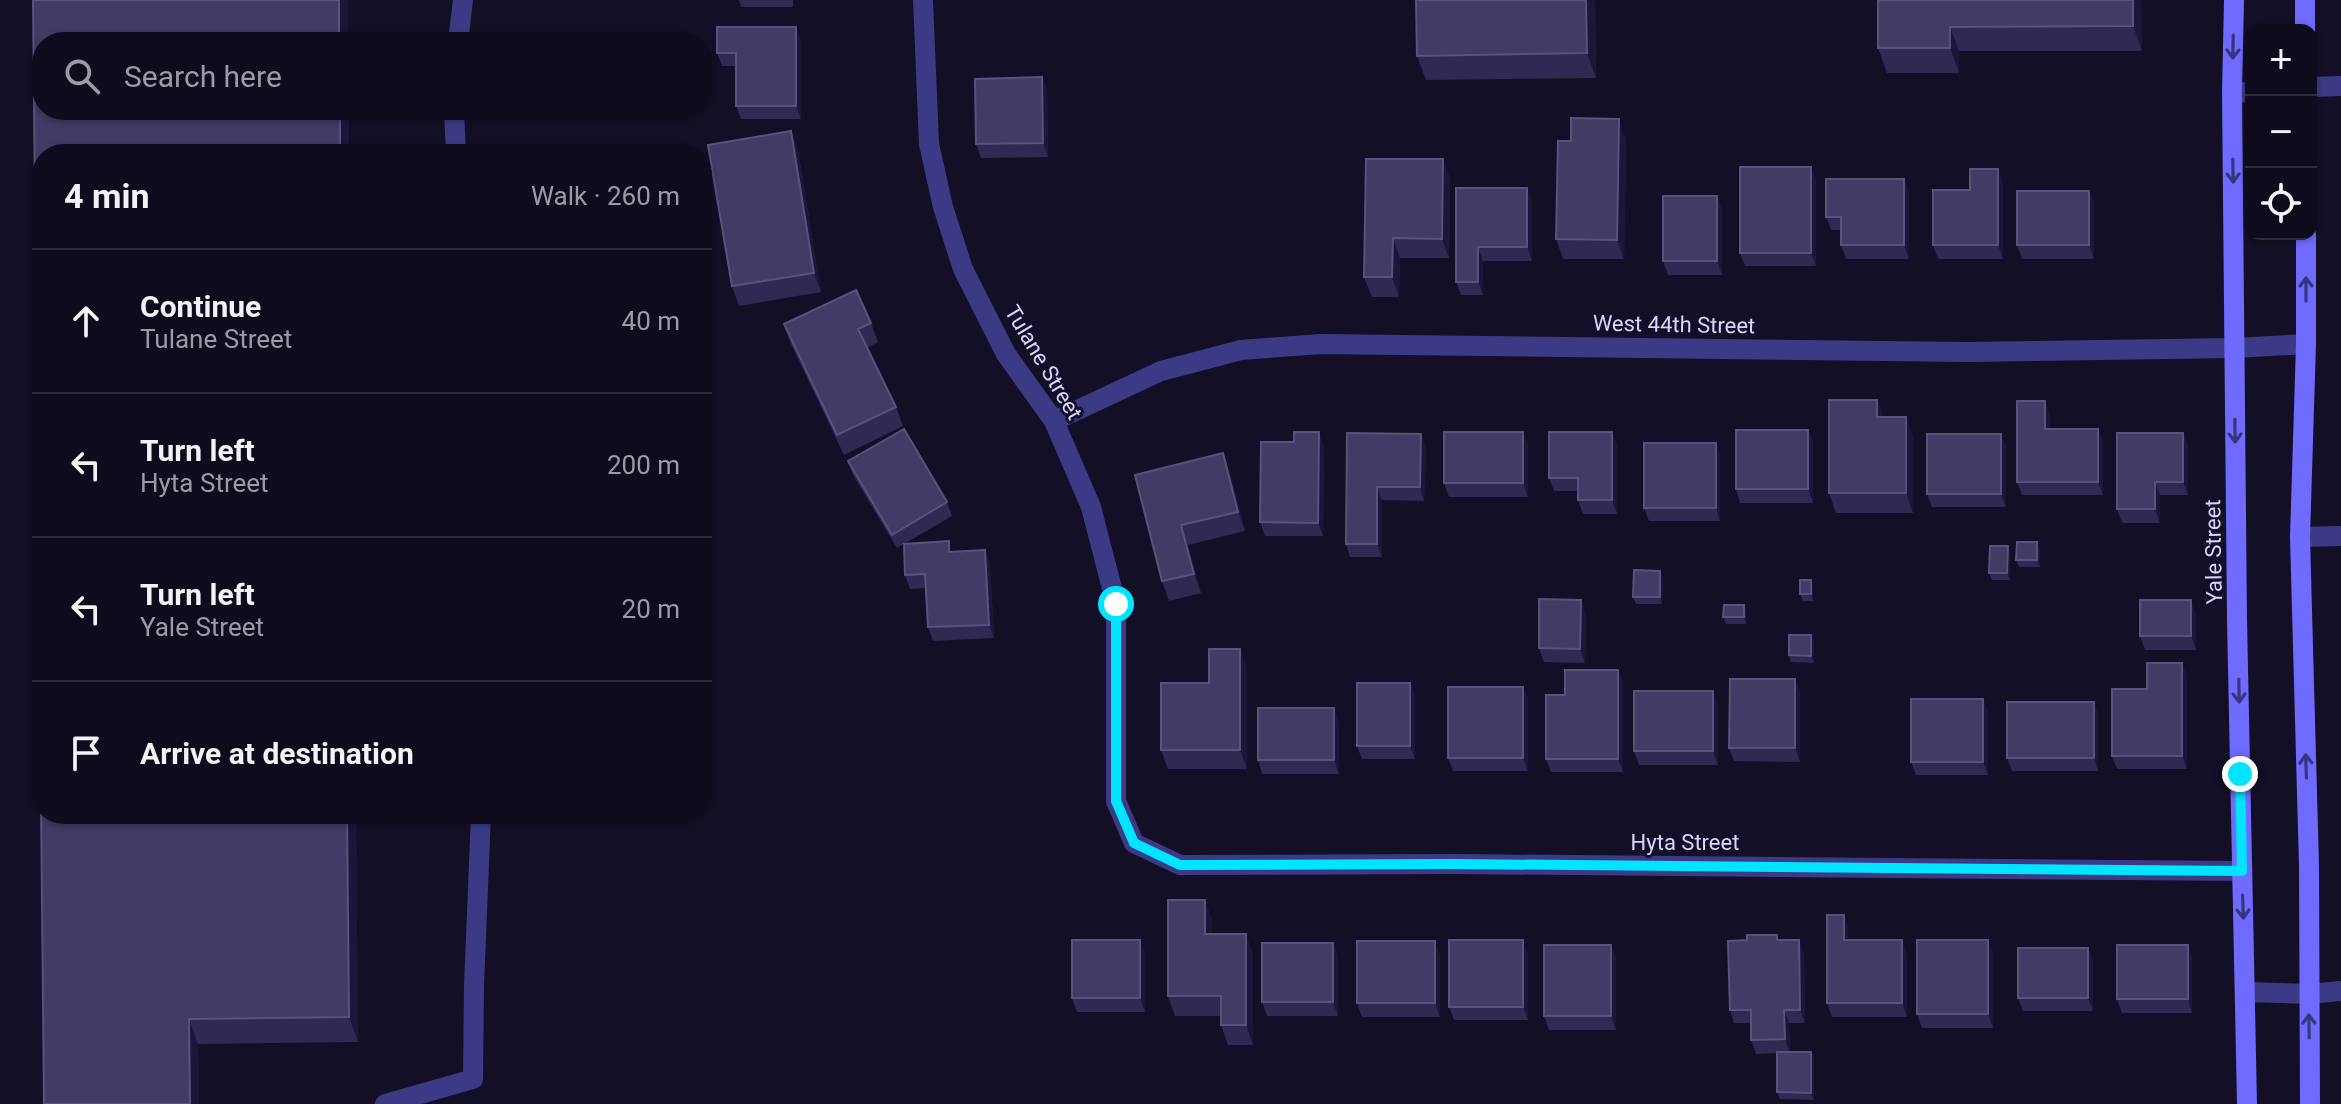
<!DOCTYPE html>
<html lang="en">
<head>
<meta charset="utf-8">
<style>
  body { margin:0; font-family:Roboto,sans-serif; background:#1c1929; color:#f1f3f6 }
  .controls { position:absolute; right:24px; top:24px; display:grid; overflow:hidden; border-radius:16px; box-shadow:0 2px 6px #0004 }
  .controls button { width:72px; height:72px; display:grid; place-items:center; padding:0; border:0; border-bottom:2px solid #2e2b3b; background:#0e0b1c; color:#f1f3f6; font:40px sans-serif }
  .stop { position:absolute; width:24px; height:24px; margin:-18px; border:6px solid #00e5ff; border-radius:50%; background:#fff }
  .stop.end { background:#00e5ff; border-color:#fff; box-shadow:0 2px 8px #0008 }
  .list { margin:0; padding:0; list-style:none }
  h2 { display:flex; justify-content:space-between; align-items:center; height:104px; margin:0; padding:0 32px; font-size:34px }
  h2 small { font-size:26px; font-weight:400; color:#9b9ba3 }
  .list li { display:grid; grid-template-columns:52px 1fr auto; gap:24px; align-items:center; box-sizing:border-box; height:144px; padding:0 32px; border-top:2px solid #2e2b3b }
  .list b { display:block; font-size:30px; white-space:nowrap }
  .list p { margin:0; font-size:26px; white-space:nowrap; color:#9b9ba3 }
  .list em { font-size:26px; font-style:normal; color:#9b9ba3 }
  .icon { flex:none; width:44px; height:44px; fill:none; stroke:currentColor; stroke-width:2; stroke-linecap:round; stroke-linejoin:round }
  .map { position:relative; flex:none; width:2341px; height:1104px; overflow:hidden }
  .search { position:absolute; background:#0e0b1c; box-shadow:0 2px 6px #0004; left:32px; top:32px; width:680px; height:88px; display:flex; align-items:center; gap:20px; box-sizing:border-box; padding:0 28px; border-radius:32px; color:#9b9ba3; font-size:30px }
  .panel { position:absolute; background:#0e0b1c; box-shadow:0 2px 6px #0004; left:32px; top:144px; width:680px; height:680px; border-radius:32px }
  .map>svg:first-child { display:block }
  .lines { fill:none; stroke-linecap:round; stroke-linejoin:round }
  .service { stroke:#3d3a85; stroke-width:20 }
  .minor { stroke:#3d3a85; stroke-width:20 }
  .secondary { stroke:#6f6bff; stroke-width:20 }
  .wall { fill:#312854 }
  .shaded-wall { fill:#1d163a }
  .building { fill:#433a66; stroke:#5a527e; stroke-width:2 }
  .oneway { stroke:#38347d }
  .route { stroke:#00e5ff; stroke-width:10 }
  .labels { text-anchor:middle; stroke-width:6; stroke-linejoin:round; paint-order:stroke }
  .street-label { font-size:22px; fill:#d9d4ff; stroke:#130f26 }
</style>
</head>
<body>
<div class="map">
<svg width="2341" height="1104" viewBox="0 0 2341 1104">
  <rect width="100%" height="100%" fill="#130f26"/>
  <g class="lines">
    <path class="service" d="M 458,42 L 463,0
      M 454,110 L 456,154
      M 385,1104 L 473,1079 L 474,986 L 481,814"/>
    <path class="minor" d="M 923,0 L 929,144 L 943,207 L 963,269 L 1006,354 L 1054,421 L 1091,507 L 1116,604 L 1116,801 L 1134,843 L 1180,865 L 1454,864 L 2242,871
      M 2311,87 L 2341,86
      M 2232,93 L 2251,92
      M 1054,421 L 1161,371 L 1241,350 L 1320,344 L 1968,352 L 2235,348 L 2306,344
      M 2300,537 L 2341,536
      M 2245,992 L 2309,994 L 2341,991"/>
    <path class="secondary" d="M 2234,0 L 2232,93 L 2237,619 L 2247,1104
      M 2305,0 L 2305,30
      M 2306,234 L 2306,344 L 2300,537 L 2309,866 L 2310,1104"/>
  </g>
  <path class="wall" d="M 739,0 L 793,0 L 793,7 L 741,7 Z
    M 1416,0 L 1595,0 L 1596,78 L 1426,80 L 1417,56 Z
    M 1878,0 L 2141,0 L 2142,51 L 1959,51 L 1959,73 L 1887,73 L 1878,48 Z
    M 801,40 L 801,119 L 741,119 L 736,106 L 736,66 L 722,66 L 717,53 Z
    M 1042,77 L 1047,91 L 1048,157 L 981,158 L 976,144 Z
    M 791,131 L 798,150 L 821,292 L 739,306 L 732,286 Z
    M 1626,139 L 1624,259 L 1563,259 L 1556,239 L 1571,141 Z
    M 1443,159 L 1450,179 L 1449,258 L 1400,258 L 1399,297 L 1372,297 L 1364,277 Z
    M 1816,180 L 1816,266 L 1745,266 L 1740,253 Z
    M 2003,183 L 2003,259 L 1938,259 L 1933,245 L 1970,190 Z
    M 1456,188 L 1532,201 L 1532,261 L 1483,261 L 1483,295 L 1461,295 L 1456,282 Z
    M 2089,191 L 2094,204 L 2094,259 L 2022,259 L 2017,245 Z
    M 1909,192 L 1909,259 L 1846,259 L 1841,245 L 1841,230 L 1831,230 L 1826,217 Z
    M 1717,196 L 1722,210 L 1722,275 L 1668,275 L 1663,261 Z
    M 871,323 L 878,342 L 867,348 L 896,407 L 903,426 L 844,455 L 791,344 L 784,324 Z
    M 1877,400 L 1883,417 L 1906,417 L 1913,437 L 1913,513 L 1836,513 L 1829,493 Z
    M 2045,401 L 2050,415 L 2050,429 L 2098,429 L 2103,442 L 2103,495 L 2022,495 L 2017,482 Z
    M 1808,430 L 1813,443 L 1813,503 L 1740,503 L 1736,489 Z
    M 1523,432 L 1528,445 L 1528,497 L 1449,497 L 1444,483 Z
    M 1612,432 L 1617,445 L 1617,514 L 1583,514 L 1578,500 L 1578,491 L 1554,491 L 1549,478 Z
    M 1347,433 L 1426,447 L 1424,501 L 1382,500 L 1382,557 L 1350,557 L 1346,544 Z
    M 2183,433 L 2188,446 L 2188,495 L 2160,495 L 2160,523 L 2122,523 L 2117,509 Z
    M 2001,434 L 2006,448 L 2006,507 L 1932,507 L 1927,494 Z
    M 1716,443 L 1720,456 L 1720,521 L 1649,521 L 1644,508 Z
    M 1324,446 L 1323,536 L 1265,536 L 1260,522 Z
    M 848,461 L 947,502 L 952,516 L 904,544 L 952,552 L 985,550 L 990,564 L 994,638 L 933,641 L 928,627 L 926,588 L 910,589 L 905,575 L 904,544 L 897,548 L 853,475 Z
    M 1230,472 L 1245,531 L 1188,545 L 1201,593 L 1169,601 L 1162,581 L 1135,475 Z
    M 2008,546 L 2010,553 L 2010,580 L 1992,580 L 1989,573 Z
    M 2040,549 L 2040,567 L 2019,567 L 2016,560 Z
    M 1663,578 L 1662,604 L 1636,604 L 1633,597 Z
    M 1811,580 L 1813,586 L 1813,601 L 1803,601 L 1800,594 Z
    M 1744,605 L 1746,612 L 1746,624 L 1726,624 L 1723,617 Z
    M 1586,613 L 1585,663 L 1544,662 L 1539,648 Z
    M 2196,614 L 2196,650 L 2145,650 L 2140,636 Z
    M 1811,635 L 1814,642 L 1814,663 L 1791,662 L 1789,655 Z
    M 1240,649 L 1247,668 L 1247,769 L 1168,769 L 1161,750 L 1209,683 Z
    M 2182,663 L 2187,677 L 2187,769 L 2117,769 L 2112,756 L 2147,689 Z
    M 1618,670 L 1623,683 L 1623,772 L 1551,772 L 1546,759 L 1565,695 Z
    M 1795,679 L 1800,693 L 1800,762 L 1734,761 L 1729,748 Z
    M 1410,683 L 1415,696 L 1415,759 L 1362,759 L 1357,746 Z
    M 1523,687 L 1528,700 L 1528,771 L 1453,771 L 1448,758 Z
    M 1713,691 L 1718,705 L 1718,765 L 1639,765 L 1634,751 Z
    M 1983,699 L 1988,713 L 1988,775 L 1916,775 L 1911,762 Z
    M 2094,702 L 2098,716 L 2098,771 L 2012,771 L 2007,758 Z
    M 1339,722 L 1339,774 L 1262,774 L 1258,760 Z
    M 42,814 L 356,814 L 358,1042 L 198,1044 L 199,1104 Z
    M 1844,915 L 1848,928 L 1848,940 L 1907,954 L 1907,1017 L 1832,1017 L 1827,1003 Z
    M 1212,919 L 1212,934 L 1253,954 L 1253,1045 L 1228,1045 L 1221,1025 L 1221,1016 L 1175,1016 L 1168,996 Z
    M 1140,940 L 1145,954 L 1145,1012 L 1077,1012 L 1072,998 Z
    M 1779,940 L 1799,940 L 1804,954 L 1805,1023 L 1789,1023 L 1790,1052 L 1811,1052 L 1814,1059 L 1814,1100 L 1780,1099 L 1777,1092 L 1777,1053 L 1756,1054 L 1751,1040 L 1751,1023 L 1734,1023 L 1730,1010 Z
    M 1988,940 L 1993,954 L 1993,1028 L 1922,1028 L 1917,1014 Z
    M 1333,943 L 1338,957 L 1338,1016 L 1267,1016 L 1262,1002 Z
    M 1611,945 L 1616,958 L 1616,1030 L 1549,1030 L 1544,1016 Z
    M 2188,945 L 2192,958 L 2192,1013 L 2122,1013 L 2117,999 Z
    M 2088,948 L 2093,961 L 2093,1011 L 2023,1011 L 2018,998 Z
    M 1528,954 L 1528,1020 L 1454,1020 L 1449,1007 Z
    M 1440,955 L 1440,1017 L 1362,1017 L 1357,1003 Z"/>
  <path class="shaded-wall" d="M 339,0 L 348,0 L 348,42 L 339,42 Z
    M 1586,0 L 1595,0 L 1596,78 L 1587,53 Z
    M 2133,0 L 2141,0 L 2142,51 L 2133,26 Z
    M 796,27 L 801,40 L 801,119 L 796,106 Z
    M 1950,27 L 1959,51 L 1959,73 L 1950,48 Z
    M 1042,77 L 1047,91 L 1048,157 L 1043,143 Z
    M 340,110 L 349,110 L 349,154 L 340,154 Z
    M 1619,119 L 1626,139 L 1624,259 L 1617,240 Z
    M 791,131 L 798,150 L 821,292 L 814,273 Z
    M 1443,159 L 1450,179 L 1449,258 L 1442,239 Z
    M 1811,167 L 1816,180 L 1816,266 L 1811,253 Z
    M 1998,169 L 2003,183 L 2003,259 L 1998,245 Z
    M 1904,179 L 1909,192 L 1909,259 L 1904,245 Z
    M 1527,188 L 1532,201 L 1532,261 L 1527,247 Z
    M 2089,191 L 2094,204 L 2094,259 L 2089,245 Z
    M 1717,196 L 1722,210 L 1722,275 L 1717,261 Z
    M 1393,238 L 1400,258 L 1399,297 L 1392,277 Z
    M 1478,247 L 1483,261 L 1483,295 L 1478,282 Z
    M 1877,400 L 1884,419 L 1877,417 Z
    M 2045,401 L 2050,415 L 2050,442 L 2045,429 Z
    M 1906,417 L 1913,437 L 1913,513 L 1906,493 Z
    M 2098,429 L 2103,442 L 2103,495 L 2098,482 Z
    M 1808,430 L 1813,443 L 1813,503 L 1808,489 Z
    M 1319,432 L 1324,446 L 1323,536 L 1318,523 Z
    M 1523,432 L 1528,445 L 1528,497 L 1523,483 Z
    M 1612,432 L 1617,445 L 1617,514 L 1612,500 Z
    M 2183,433 L 2188,446 L 2188,495 L 2183,482 Z
    M 1421,434 L 1426,447 L 1424,501 L 1420,487 Z
    M 2001,434 L 2006,448 L 2006,507 L 2001,494 Z
    M 1716,443 L 1720,456 L 1720,521 L 1716,508 Z
    M 1223,453 L 1230,472 L 1245,531 L 1238,512 Z
    M 2155,482 L 2160,495 L 2160,523 L 2155,509 Z
    M 1377,487 L 1382,500 L 1382,557 L 1377,544 Z
    M 1181,525 L 1188,545 L 1201,593 L 1194,574 Z
    M 2037,542 L 2040,549 L 2040,567 L 2037,560 Z
    M 2008,546 L 2010,553 L 2010,580 L 2007,573 Z
    M 985,550 L 990,564 L 994,638 L 989,625 Z
    M 1660,571 L 1663,578 L 1662,604 L 1660,597 Z
    M 1811,580 L 1813,586 L 1813,601 L 1811,594 Z
    M 1581,600 L 1586,613 L 1585,663 L 1580,649 Z
    M 2191,600 L 2196,614 L 2196,650 L 2191,636 Z
    M 1744,605 L 1746,612 L 1746,624 L 1744,617 Z
    M 1811,635 L 1814,642 L 1814,663 L 1811,656 Z
    M 1240,649 L 1247,668 L 1247,769 L 1240,750 Z
    M 2182,663 L 2187,677 L 2187,769 L 2182,756 Z
    M 1618,670 L 1623,683 L 1623,772 L 1618,759 Z
    M 1795,679 L 1800,693 L 1800,762 L 1795,748 Z
    M 1410,683 L 1415,696 L 1415,759 L 1410,746 Z
    M 1523,687 L 1528,700 L 1528,771 L 1523,758 Z
    M 1713,691 L 1718,705 L 1718,765 L 1713,751 Z
    M 1983,699 L 1988,713 L 1988,775 L 1983,762 Z
    M 2094,702 L 2098,716 L 2098,771 L 2094,758 Z
    M 1334,708 L 1339,722 L 1339,774 L 1334,760 Z
    M 347,814 L 356,814 L 358,1042 L 349,1017 Z
    M 1205,900 L 1212,919 L 1212,954 L 1205,934 Z
    M 1844,915 L 1848,928 L 1848,954 L 1844,940 Z
    M 1246,934 L 1253,954 L 1253,1045 L 1246,1025 Z
    M 1140,940 L 1145,954 L 1145,1012 L 1140,998 Z
    M 1523,940 L 1528,954 L 1528,1020 L 1523,1007 Z
    M 1799,940 L 1804,954 L 1805,1023 L 1800,1010 Z
    M 1902,940 L 1907,954 L 1907,1017 L 1902,1003 Z
    M 1988,940 L 1993,954 L 1993,1028 L 1988,1014 Z
    M 1435,941 L 1440,955 L 1440,1017 L 1435,1003 Z
    M 1333,943 L 1338,957 L 1338,1016 L 1333,1002 Z
    M 1611,945 L 1616,958 L 1616,1030 L 1611,1016 Z
    M 2188,945 L 2192,958 L 2192,1013 L 2188,999 Z
    M 2088,948 L 2093,961 L 2093,1011 L 2088,998 Z
    M 1784,1010 L 1789,1023 L 1790,1053 L 1785,1039 Z
    M 189,1019 L 198,1044 L 199,1104 L 190,1104 Z
    M 1811,1052 L 1814,1059 L 1814,1100 L 1811,1093 Z"/>
  <path class="building" d="M 33,0 L 339,0 L 339,42 L 42,42 L 42,110 L 340,110 L 340,154 L 42,154 L 42,814 L 347,814 L 349,1017 L 189,1019 L 190,1104 L 44,1104 Z
    M 1416,0 L 1586,0 L 1587,53 L 1417,56 Z
    M 1878,0 L 2133,0 L 2133,26 L 1950,27 L 1950,48 L 1878,48 Z
    M 717,27 L 796,27 L 796,106 L 736,106 L 736,53 L 717,53 Z
    M 1042,77 L 1043,143 L 976,144 L 975,79 Z
    M 1571,118 L 1619,119 L 1617,240 L 1556,239 L 1558,141 L 1571,141 Z
    M 791,131 L 814,273 L 732,286 L 708,145 Z
    M 1366,159 L 1443,159 L 1442,239 L 1393,238 L 1392,277 L 1364,277 Z
    M 1740,167 L 1811,167 L 1811,253 L 1740,253 Z
    M 1970,169 L 1998,169 L 1998,245 L 1933,245 L 1933,190 L 1970,190 Z
    M 1826,179 L 1904,179 L 1904,245 L 1841,245 L 1841,217 L 1826,217 Z
    M 1456,188 L 1527,188 L 1527,247 L 1478,247 L 1478,282 L 1456,282 Z
    M 2017,191 L 2089,191 L 2089,245 L 2017,245 Z
    M 1663,196 L 1717,196 L 1717,261 L 1663,261 Z
    M 856,290 L 871,323 L 858,329 L 896,407 L 837,435 L 784,324 Z
    M 1829,400 L 1877,400 L 1877,417 L 1906,417 L 1906,493 L 1829,493 Z
    M 2017,401 L 2045,401 L 2045,429 L 2098,429 L 2098,482 L 2017,482 Z
    M 904,429 L 947,502 L 892,535 L 848,461 Z
    M 1736,430 L 1808,430 L 1808,489 L 1736,489 Z
    M 1294,432 L 1319,432 L 1318,523 L 1260,522 L 1261,442 L 1294,442 Z
    M 1444,432 L 1523,432 L 1523,483 L 1444,483 Z
    M 1549,432 L 1612,432 L 1612,500 L 1578,500 L 1578,478 L 1549,478 Z
    M 1347,433 L 1421,434 L 1420,487 L 1377,487 L 1377,544 L 1346,544 Z
    M 2117,433 L 2183,433 L 2183,482 L 2155,482 L 2155,509 L 2117,509 Z
    M 1927,434 L 2001,434 L 2001,494 L 1927,494 Z
    M 1644,443 L 1716,443 L 1716,508 L 1644,508 Z
    M 1223,453 L 1238,512 L 1181,525 L 1194,574 L 1162,581 L 1135,475 Z
    M 949,541 L 949,552 L 985,550 L 989,625 L 928,627 L 925,574 L 905,575 L 904,544 Z
    M 2017,542 L 2037,542 L 2037,560 L 2016,560 Z
    M 1990,546 L 2008,546 L 2007,573 L 1989,573 Z
    M 1634,570 L 1660,571 L 1660,597 L 1633,597 Z
    M 1800,580 L 1811,580 L 1811,594 L 1800,594 Z
    M 1539,599 L 1581,600 L 1580,649 L 1539,648 Z
    M 2140,600 L 2191,600 L 2191,636 L 2140,636 Z
    M 1724,605 L 1744,605 L 1744,617 L 1723,617 Z
    M 1789,635 L 1811,635 L 1811,656 L 1789,655 Z
    M 1209,649 L 1240,649 L 1240,750 L 1161,750 L 1161,683 L 1209,683 Z
    M 2147,663 L 2182,663 L 2182,756 L 2112,756 L 2112,689 L 2147,689 Z
    M 1565,670 L 1618,670 L 1618,759 L 1546,759 L 1546,695 L 1565,695 Z
    M 1730,679 L 1795,679 L 1795,748 L 1729,748 Z
    M 1357,683 L 1410,683 L 1410,746 L 1357,746 Z
    M 1448,687 L 1523,687 L 1523,758 L 1448,758 Z
    M 1634,691 L 1713,691 L 1713,751 L 1634,751 Z
    M 1911,699 L 1983,699 L 1983,762 L 1911,762 Z
    M 2007,702 L 2094,702 L 2094,758 L 2007,758 Z
    M 1258,708 L 1334,708 L 1334,760 L 1258,760 Z
    M 1168,900 L 1205,900 L 1205,934 L 1246,934 L 1246,1025 L 1221,1025 L 1221,996 L 1168,996 Z
    M 1827,915 L 1844,915 L 1844,940 L 1902,940 L 1902,1003 L 1827,1003 Z
    M 1747,935 L 1777,935 L 1777,940 L 1799,940 L 1800,1010 L 1784,1010 L 1785,1039 L 1751,1040 L 1751,1010 L 1730,1010 L 1728,941 L 1747,940 Z
    M 1072,940 L 1140,940 L 1140,998 L 1072,998 Z
    M 1449,940 L 1523,940 L 1523,1007 L 1449,1007 Z
    M 1917,940 L 1988,940 L 1988,1014 L 1917,1014 Z
    M 1357,941 L 1435,941 L 1435,1003 L 1357,1003 Z
    M 1262,943 L 1333,943 L 1333,1002 L 1262,1002 Z
    M 1544,945 L 1611,945 L 1611,1016 L 1544,1016 Z
    M 2117,945 L 2188,945 L 2188,999 L 2117,999 Z
    M 2018,948 L 2088,948 L 2088,998 L 2018,998 Z
    M 1777,1052 L 1811,1052 L 1811,1093 L 1777,1092 Z"/>
  <defs><path id="oneway-shaft" d="M-6 0H5M1.5-3L5.5 0L1.5 3" fill="none" stroke-width="1.6" stroke-linecap="round" stroke-linejoin="round" transform="scale(2)"/></defs>
  <g class="oneway">
    <use href="#oneway-shaft" transform="translate(2233 47) rotate(91)"/>
    <use href="#oneway-shaft" transform="translate(2233 171) rotate(89)"/>
    <use href="#oneway-shaft" transform="translate(2306 289) rotate(-90)"/>
    <use href="#oneway-shaft" transform="translate(2235 431) rotate(89)"/>
    <use href="#oneway-shaft" transform="translate(2239 691) rotate(89)"/>
    <use href="#oneway-shaft" transform="translate(2306 766) rotate(-92)"/>
    <use href="#oneway-shaft" transform="translate(2243 907) rotate(88)"/>
    <use href="#oneway-shaft" transform="translate(2309 1026) rotate(-91)"/>
  </g>
  <g class="lines">
    <path class="route" d="M 1116,604 L 1116,801 L 1134,843 L 1180,865 L 1454,864 L 2242,871 L 2240,774"/>
  </g>
  <g class="labels">
    <g class="street-label">
      <text transform="translate(1674 324) rotate(1)" y="8">West 44th Street</text>
      <text transform="translate(1044 362) rotate(59)" y="8">Tulane Street</text>
      <text transform="translate(2213 552) rotate(-91)" y="8">Yale Street</text>
      <text x="1685" y="850">Hyta Street</text>
    </g>
  </g>
</svg>
<div class="controls">
<button>+</button>
<button>−</button>
<button><svg class="icon" aria-label="locate" viewBox="0 0 24 24"><circle cx="12" cy="12" r="6"/><path d="M12 2v4M12 18v4M2 12h4M18 12h4"/></svg></button>
</div>
<div class="stop" style="left:1116px;top:604px"></div>
<div class="stop end" style="left:2240px;top:774px"></div>
<div class="search"><svg class="icon" aria-label="search" viewBox="0 0 24 24"><circle cx="10" cy="10" r="6"/><path d="M15 15l6 6"/></svg>Search here</div>
<section class="panel">
<h2>4 min<small>Walk · 260 m</small></h2>
<ul class="list">
<li><svg class="icon" aria-label="ahead" viewBox="0 0 24 24"><path d="M12 20V5M6 11l6-6 6 6"/></svg><div><b>Continue</b><p>Tulane Street</p></div><em>40 m</em></li>
<li><svg class="icon" aria-label="left" viewBox="0 0 24 24"><path d="M17 20v-9H6M10 6l-5 5 5 5"/></svg><div><b>Turn left</b><p>Hyta Street</p></div><em>200 m</em></li>
<li><svg class="icon" aria-label="left" viewBox="0 0 24 24"><path d="M17 20v-9H6M10 6l-5 5 5 5"/></svg><div><b>Turn left</b><p>Yale Street</p></div><em>20 m</em></li>
<li><svg class="icon" aria-label="arrive" viewBox="0 0 24 24"><path d="M6 21V4h12l-3 4 3 4H6"/></svg><div><b>Arrive at destination</b></div></li>
</ul>
</section>
</div>
</body>
</html>
